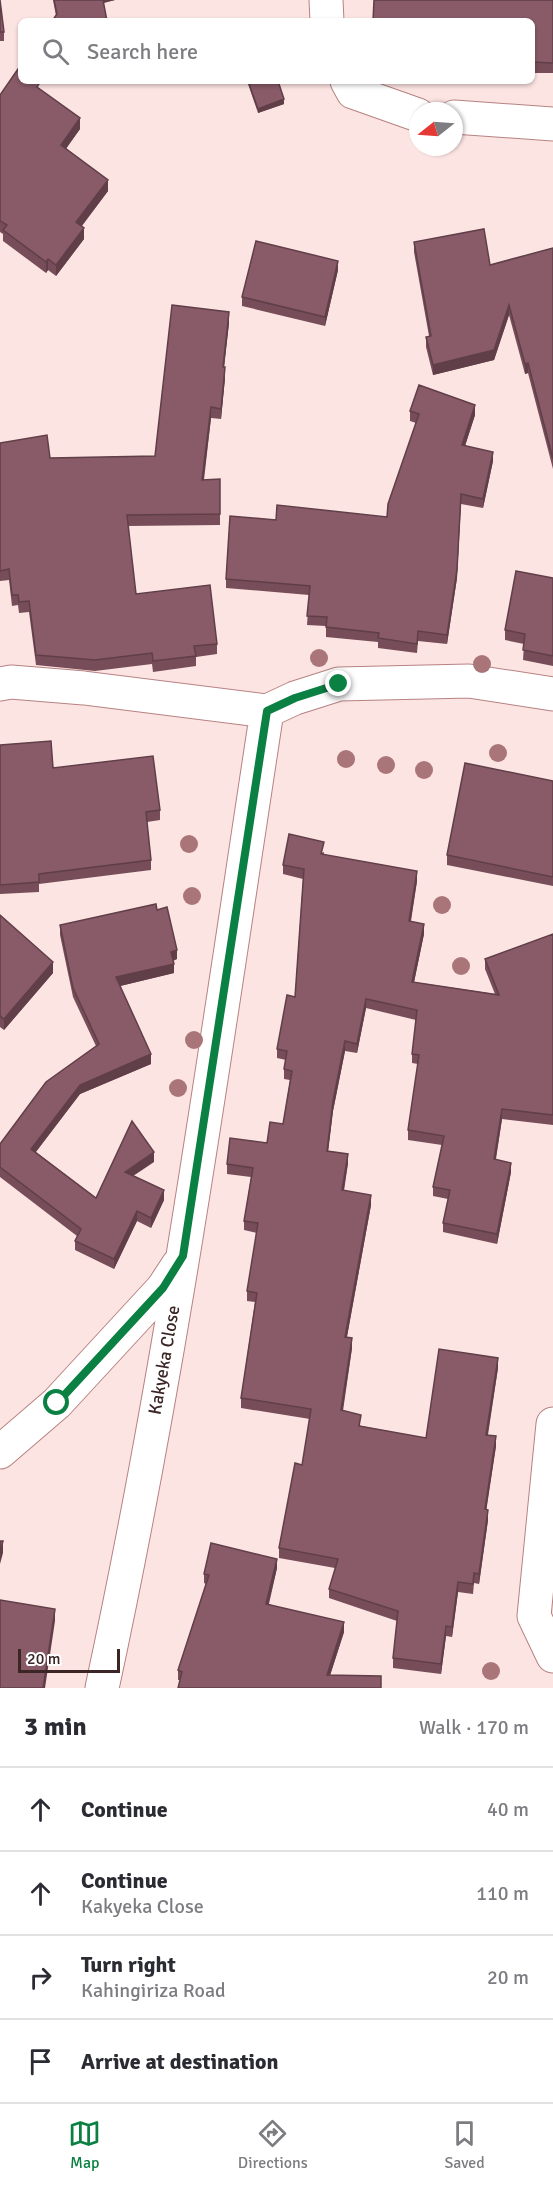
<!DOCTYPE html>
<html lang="en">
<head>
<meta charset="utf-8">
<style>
  body { margin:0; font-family:Signika,sans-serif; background:#f2f2f3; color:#2b2b33 }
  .compass { position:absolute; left:409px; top:102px; width:54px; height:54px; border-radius:50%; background:#fff; box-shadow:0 2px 4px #0004; rotate:253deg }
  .scale { position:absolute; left:18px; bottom:15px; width:102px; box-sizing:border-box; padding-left:6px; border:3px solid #3b2525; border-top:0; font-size:16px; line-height:21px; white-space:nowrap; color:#3b2525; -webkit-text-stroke:4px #fff; paint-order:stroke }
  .stop { position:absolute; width:18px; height:18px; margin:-14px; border:4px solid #0b8043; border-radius:50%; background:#fff }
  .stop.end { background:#0b8043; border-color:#fff; box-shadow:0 2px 6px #0008 }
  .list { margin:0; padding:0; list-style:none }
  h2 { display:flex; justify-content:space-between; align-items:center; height:78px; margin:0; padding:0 24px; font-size:26px }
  h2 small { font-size:20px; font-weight:400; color:#7c7c81 }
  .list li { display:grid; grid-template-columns:39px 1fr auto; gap:18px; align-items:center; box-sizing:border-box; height:84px; padding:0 24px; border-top:2px solid #e1e1e2 }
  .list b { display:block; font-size:22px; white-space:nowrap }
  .list p { margin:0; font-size:20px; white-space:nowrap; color:#7c7c81 }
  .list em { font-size:20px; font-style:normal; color:#7c7c81 }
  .icon { flex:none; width:33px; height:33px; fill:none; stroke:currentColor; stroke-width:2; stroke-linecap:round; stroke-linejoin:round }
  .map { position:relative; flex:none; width:553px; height:1688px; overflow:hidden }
  .search { position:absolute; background:#fff; box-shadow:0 2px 4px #0004; left:18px; right:18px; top:18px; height:66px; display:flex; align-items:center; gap:15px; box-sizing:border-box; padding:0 21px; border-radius:9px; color:#7c7c81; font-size:22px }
  .sheet { height:414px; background:#fff }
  nav { display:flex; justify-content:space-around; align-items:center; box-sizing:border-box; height:84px; border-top:2px solid #e1e1e2; background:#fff; font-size:16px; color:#7c7c81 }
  nav a { display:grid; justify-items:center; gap:3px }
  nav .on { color:#0b8043 }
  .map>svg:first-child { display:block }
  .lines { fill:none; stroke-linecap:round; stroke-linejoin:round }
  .minor-casing { stroke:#b78281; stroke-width:35 }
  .minor { stroke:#fff; stroke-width:33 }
  .tree { fill:#aa7578 }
  .wall { fill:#764d59 }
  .shaded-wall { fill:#603f49 }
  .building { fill:#895a68; stroke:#603f49; stroke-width:1.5 }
  .route { stroke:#0b8043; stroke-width:8 }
  .labels { text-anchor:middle; stroke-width:6; stroke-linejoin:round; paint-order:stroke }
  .street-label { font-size:18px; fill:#3b2525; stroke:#fff }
</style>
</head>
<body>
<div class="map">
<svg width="553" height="1688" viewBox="0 0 553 1688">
  <rect width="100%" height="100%" fill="#fce4e3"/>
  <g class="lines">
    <g class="minor-casing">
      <path id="minor" d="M 326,0 L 327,21
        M 347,81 L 353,92 L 418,115
        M 454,117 L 553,124
        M 0,684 L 11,682 L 84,688 L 267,711
        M 267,711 L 295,698 L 339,684 L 469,681 L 553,694
        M 553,1424 L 534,1616 L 553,1656
        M 0,1452 L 57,1403 L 163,1288 L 178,1265
        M 102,1688 C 172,1365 217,1037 267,711"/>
    </g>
    <use href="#minor" class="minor"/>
  </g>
  <g class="tree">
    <circle cx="319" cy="658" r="9"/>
    <circle cx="482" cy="664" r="9"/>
    <circle cx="498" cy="753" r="9"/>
    <circle cx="346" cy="759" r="9"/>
    <circle cx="386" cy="765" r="9"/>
    <circle cx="424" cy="770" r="9"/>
    <circle cx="189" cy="844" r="9"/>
    <circle cx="192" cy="896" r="9"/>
    <circle cx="442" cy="905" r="9"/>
    <circle cx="461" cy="966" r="9"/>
    <circle cx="194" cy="1040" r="9"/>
    <circle cx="178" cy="1088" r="9"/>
    <circle cx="491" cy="1671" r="9"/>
  </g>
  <path class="wall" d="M 0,0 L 4,32 L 4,41 L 0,41 Z
    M 53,0 L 115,0 L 56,16 Z
    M 553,0 L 553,73 L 532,73 L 532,21 Z
    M 247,81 L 278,81 L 284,104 L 258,113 Z
    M 39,88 L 80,129 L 66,148 L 108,191 L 82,226 L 84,239 L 56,276 L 48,270 L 46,273 L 3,241 L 3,234 L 0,232 L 0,95 Z
    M 414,242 L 490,265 L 553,248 L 553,469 L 528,373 L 525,374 L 509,315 L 494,360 L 433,375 L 426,347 L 426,337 L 429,336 L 414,252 Z
    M 338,270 L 325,326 L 242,306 L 242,297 Z
    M 229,323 L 224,367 L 225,378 L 221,419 L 211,418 L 204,480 L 220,479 L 220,525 L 128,526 L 136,594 L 217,644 L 217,654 L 196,657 L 196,666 L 153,672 L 152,664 L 95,671 L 36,665 L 29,612 L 19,613 L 18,605 L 12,606 L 9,580 L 0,581 L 0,443 L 50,458 L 155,456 Z
    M 410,411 L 475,415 L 465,446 L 493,461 L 483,508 L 461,504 L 457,578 L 447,644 L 418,641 L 417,653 L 378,648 L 378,642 L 326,637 L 326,626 L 307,625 L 309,595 L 226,588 L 226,579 L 276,520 L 387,517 L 416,423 L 410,421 Z
    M 553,578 L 553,666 L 523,660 L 524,644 L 505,640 L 505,630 Z
    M 0,745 L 160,810 L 160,820 L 147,822 L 151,860 L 151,870 L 39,884 L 39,892 L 0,894 Z
    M 553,781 L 553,886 L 447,865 L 447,855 Z
    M 324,852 L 324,855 L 417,881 L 411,921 L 424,934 L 414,982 L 495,994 L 485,969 L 485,959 L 553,934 L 553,1125 L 502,1119 L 496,1159 L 511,1172 L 497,1244 L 443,1232 L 443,1223 L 448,1199 L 433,1196 L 433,1187 L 442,1145 L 408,1140 L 408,1130 L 418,1064 L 412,1063 L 412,1054 L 416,1020 L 366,1008 L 357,1053 L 345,1051 L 333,1111 L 328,1151 L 348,1163 L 344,1191 L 371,1205 L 347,1337 L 352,1348 L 343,1411 L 361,1426 L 426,1438 L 498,1368 L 488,1435 L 496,1446 L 486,1510 L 488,1520 L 479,1584 L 474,1583 L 473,1594 L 458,1592 L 452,1637 L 446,1636 L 441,1674 L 393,1668 L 393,1658 L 397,1621 L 329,1598 L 329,1589 L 335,1568 L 279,1558 L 279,1548 L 302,1465 L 310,1419 L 241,1408 L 241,1398 L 255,1302 L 247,1301 L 247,1291 L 257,1233 L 244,1230 L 244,1221 L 251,1177 L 227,1174 L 227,1164 L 267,1143 L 283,1124 L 290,1080 L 284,1079 L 284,1069 L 286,1060 L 277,1058 L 277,1049 L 295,997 L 303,879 L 283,874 L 283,865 Z
    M 157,910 L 177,959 L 173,961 L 174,973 L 120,986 L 151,1064 L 80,1094 L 36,1152 L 96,1198 L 154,1162 L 133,1176 L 164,1200 L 151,1228 L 137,1221 L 114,1269 L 75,1250 L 75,1241 L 77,1236 L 0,1177 L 0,1144 L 96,1046 L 73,997 L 60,935 L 60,925 Z
    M 0,915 L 53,973 L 4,1030 L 0,1027 Z
    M 277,1568 L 269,1604 L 344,1632 L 330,1675 L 178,1680 L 178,1670 L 206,1584 L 204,1583 L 204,1574 Z"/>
  <path class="shaded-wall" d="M 102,0 L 115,0 L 102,3 Z
    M 284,99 L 284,104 L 258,113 L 258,109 Z
    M 80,118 L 80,129 L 61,156 L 61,145 Z
    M 108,180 L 108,191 L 76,233 L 76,222 Z
    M 84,228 L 84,239 L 56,276 L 56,265 Z
    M 48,259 L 48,270 L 46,273 L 46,262 Z
    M 338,261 L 338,270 L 325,326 L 325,317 Z
    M 509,305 L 509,315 L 494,360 L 433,375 L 433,365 Z
    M 229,312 L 229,323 L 223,377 L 223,367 Z
    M 528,363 L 528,373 L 525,374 L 525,364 Z
    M 225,367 L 225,378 L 221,419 L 221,409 Z
    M 475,405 L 475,415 L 462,455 L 462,445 Z
    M 211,407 L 211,418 L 202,491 L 202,480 Z
    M 493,452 L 493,461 L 483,508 L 483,499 Z
    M 461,494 L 457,578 L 447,644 L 447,635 Z
    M 417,871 L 417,881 L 409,931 L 409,921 Z
    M 424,924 L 424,934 L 412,992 L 412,982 Z
    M 177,950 L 177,959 L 171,961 L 171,952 Z
    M 53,962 L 53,973 L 4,1030 L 4,1019 Z
    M 174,964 L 174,973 L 116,987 L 116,977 Z
    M 366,999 L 366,1008 L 357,1053 L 357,1044 Z
    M 345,1041 L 345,1051 L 333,1111 L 327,1161 L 327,1151 L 333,1101 Z
    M 151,1054 L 151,1064 L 80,1094 L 31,1158 L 31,1149 L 80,1085 Z
    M 502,1109 L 502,1119 L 494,1169 L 494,1159 Z
    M 154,1152 L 154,1162 L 125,1181 L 125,1172 Z
    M 348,1154 L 348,1163 L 342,1200 L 342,1190 Z
    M 511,1163 L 511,1172 L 497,1244 L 497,1234 Z
    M 164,1190 L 164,1200 L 151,1228 L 151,1218 Z
    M 371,1195 L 371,1205 L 345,1347 L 345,1337 Z
    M 137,1211 L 137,1221 L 114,1269 L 114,1259 Z
    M 352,1338 L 352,1348 L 341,1420 L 341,1410 Z
    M 498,1358 L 498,1368 L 486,1444 L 486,1435 Z
    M 496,1436 L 496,1446 L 485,1519 L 485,1509 Z
    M 488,1510 L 488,1520 L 479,1584 L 479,1574 Z
    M 3,1541 L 3,1553 L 0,1564 L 0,1552 Z
    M 277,1559 L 277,1568 L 266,1613 L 266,1604 Z
    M 458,1582 L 458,1592 L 452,1637 L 452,1627 Z
    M 55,1609 L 55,1621 L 45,1688 L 43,1688 Z
    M 344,1622 L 344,1632 L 327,1685 L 327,1675 Z
    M 446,1626 L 446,1636 L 441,1674 L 441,1664 Z"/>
  <path class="building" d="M 0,0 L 4,32 L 0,32 Z
    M 54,0 L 103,0 L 107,21 L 52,21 L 57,14 Z
    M 374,0 L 553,0 L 553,63 L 532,62 L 532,21 L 373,21 Z
    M 18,69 L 21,72 L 21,81 L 35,81 L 39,84 L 37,87 L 80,118 L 61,145 L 108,180 L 76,222 L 84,228 L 56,265 L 48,259 L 46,262 L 3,230 L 7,225 L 0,221 L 0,95 Z
    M 248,81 L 278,81 L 284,99 L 258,109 Z
    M 484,229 L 490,265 L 553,248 L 553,459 L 528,363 L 525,364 L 509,305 L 494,350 L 433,365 L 426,337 L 431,336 L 414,242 Z
    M 256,241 L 338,261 L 325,317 L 242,297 Z
    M 172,305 L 229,312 L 223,367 L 225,367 L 221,409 L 211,407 L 202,480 L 220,479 L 220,514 L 127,515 L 136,594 L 210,585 L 217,644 L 194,646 L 196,656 L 153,661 L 152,653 L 95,660 L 36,655 L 29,601 L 19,602 L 18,595 L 12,595 L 9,569 L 0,571 L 0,443 L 47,435 L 50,458 L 155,456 Z
    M 419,385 L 475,405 L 462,445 L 493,452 L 483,499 L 461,494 L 457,569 L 447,635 L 418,631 L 417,644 L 378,638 L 379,633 L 326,627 L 327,617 L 307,616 L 310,586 L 226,579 L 230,516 L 276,520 L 277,505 L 387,517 L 388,504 L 419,414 L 410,411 Z
    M 516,571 L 553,578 L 553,656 L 523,650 L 525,634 L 505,630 Z
    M 51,741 L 53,768 L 153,756 L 160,810 L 146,812 L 151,860 L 39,874 L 39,882 L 0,885 L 0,745 Z
    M 465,763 L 553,781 L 553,877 L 447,855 Z
    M 289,834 L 324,842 L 321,854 L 417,871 L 409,921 L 424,924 L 412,982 L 499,995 L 485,959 L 553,934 L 553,1115 L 502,1109 L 494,1159 L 511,1163 L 497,1234 L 443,1223 L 450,1190 L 433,1187 L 444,1136 L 408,1130 L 419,1055 L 412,1054 L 417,1010 L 366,999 L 357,1044 L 345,1041 L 333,1101 L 327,1151 L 348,1154 L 342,1190 L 371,1195 L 345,1337 L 352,1338 L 341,1410 L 361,1415 L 359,1426 L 426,1438 L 439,1349 L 498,1358 L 486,1435 L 496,1436 L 485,1509 L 488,1510 L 479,1574 L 474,1573 L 473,1584 L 458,1582 L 452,1627 L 446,1626 L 441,1664 L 393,1658 L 398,1611 L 329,1589 L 338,1559 L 279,1548 L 295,1463 L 302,1465 L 311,1409 L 241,1398 L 257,1293 L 247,1291 L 258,1223 L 244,1221 L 253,1168 L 227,1164 L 230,1138 L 267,1143 L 270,1122 L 283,1124 L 292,1071 L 284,1069 L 287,1051 L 277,1049 L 287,995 L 295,997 L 304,869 L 283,865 Z
    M 156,904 L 157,910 L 167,907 L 177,950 L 171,952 L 174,964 L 116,977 L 151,1054 L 80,1085 L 31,1149 L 96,1198 L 132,1121 L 154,1152 L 125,1172 L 164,1190 L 151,1218 L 137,1211 L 114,1259 L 75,1241 L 81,1229 L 0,1167 L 0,1144 L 46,1082 L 99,1044 L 73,988 L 60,925 Z
    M 0,915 L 53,962 L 4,1019 L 0,1016 Z
    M 0,1541 L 3,1541 L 0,1552 Z
    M 211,1543 L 277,1559 L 266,1604 L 344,1622 L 327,1675 L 381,1676 L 381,1688 L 178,1688 L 182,1672 L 178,1670 L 209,1575 L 204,1574 Z
    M 0,1600 L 55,1609 L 43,1688 L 0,1688 Z"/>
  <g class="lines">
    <path class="route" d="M 57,1403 L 163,1288 L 183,1256 L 267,711 L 295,698 L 339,684"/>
  </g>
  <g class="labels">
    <g class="street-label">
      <text transform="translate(164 1360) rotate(-80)" y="6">Kakyeka Close</text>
    </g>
  </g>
</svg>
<svg class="compass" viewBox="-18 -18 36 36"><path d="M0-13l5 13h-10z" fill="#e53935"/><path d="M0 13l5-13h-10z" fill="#7c7c81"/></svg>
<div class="scale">20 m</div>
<div class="stop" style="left:57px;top:1403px"></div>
<div class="stop end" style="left:339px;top:684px"></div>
<div class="search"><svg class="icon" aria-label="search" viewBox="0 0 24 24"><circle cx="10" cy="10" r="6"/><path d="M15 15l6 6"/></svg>Search here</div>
</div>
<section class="sheet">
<h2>3 min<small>Walk · 170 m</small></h2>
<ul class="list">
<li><svg class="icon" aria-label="ahead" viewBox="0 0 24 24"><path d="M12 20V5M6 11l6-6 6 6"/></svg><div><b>Continue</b></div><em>40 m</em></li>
<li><svg class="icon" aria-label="ahead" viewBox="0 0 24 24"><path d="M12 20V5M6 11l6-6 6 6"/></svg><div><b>Continue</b><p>Kakyeka Close</p></div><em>110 m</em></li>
<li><svg class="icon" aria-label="right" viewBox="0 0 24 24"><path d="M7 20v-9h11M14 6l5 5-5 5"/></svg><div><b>Turn right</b><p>Kahingiriza Road</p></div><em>20 m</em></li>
<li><svg class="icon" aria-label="arrive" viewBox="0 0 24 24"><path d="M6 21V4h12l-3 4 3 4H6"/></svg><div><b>Arrive at destination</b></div></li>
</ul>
</section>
<nav>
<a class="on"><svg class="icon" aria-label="map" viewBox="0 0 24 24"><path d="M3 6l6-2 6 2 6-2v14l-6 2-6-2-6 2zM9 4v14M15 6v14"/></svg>Map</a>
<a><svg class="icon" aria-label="directions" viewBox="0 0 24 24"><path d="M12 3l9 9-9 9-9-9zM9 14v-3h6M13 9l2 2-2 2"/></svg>Directions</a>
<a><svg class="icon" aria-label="saved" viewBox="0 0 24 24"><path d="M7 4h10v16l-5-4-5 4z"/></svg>Saved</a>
</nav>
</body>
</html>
